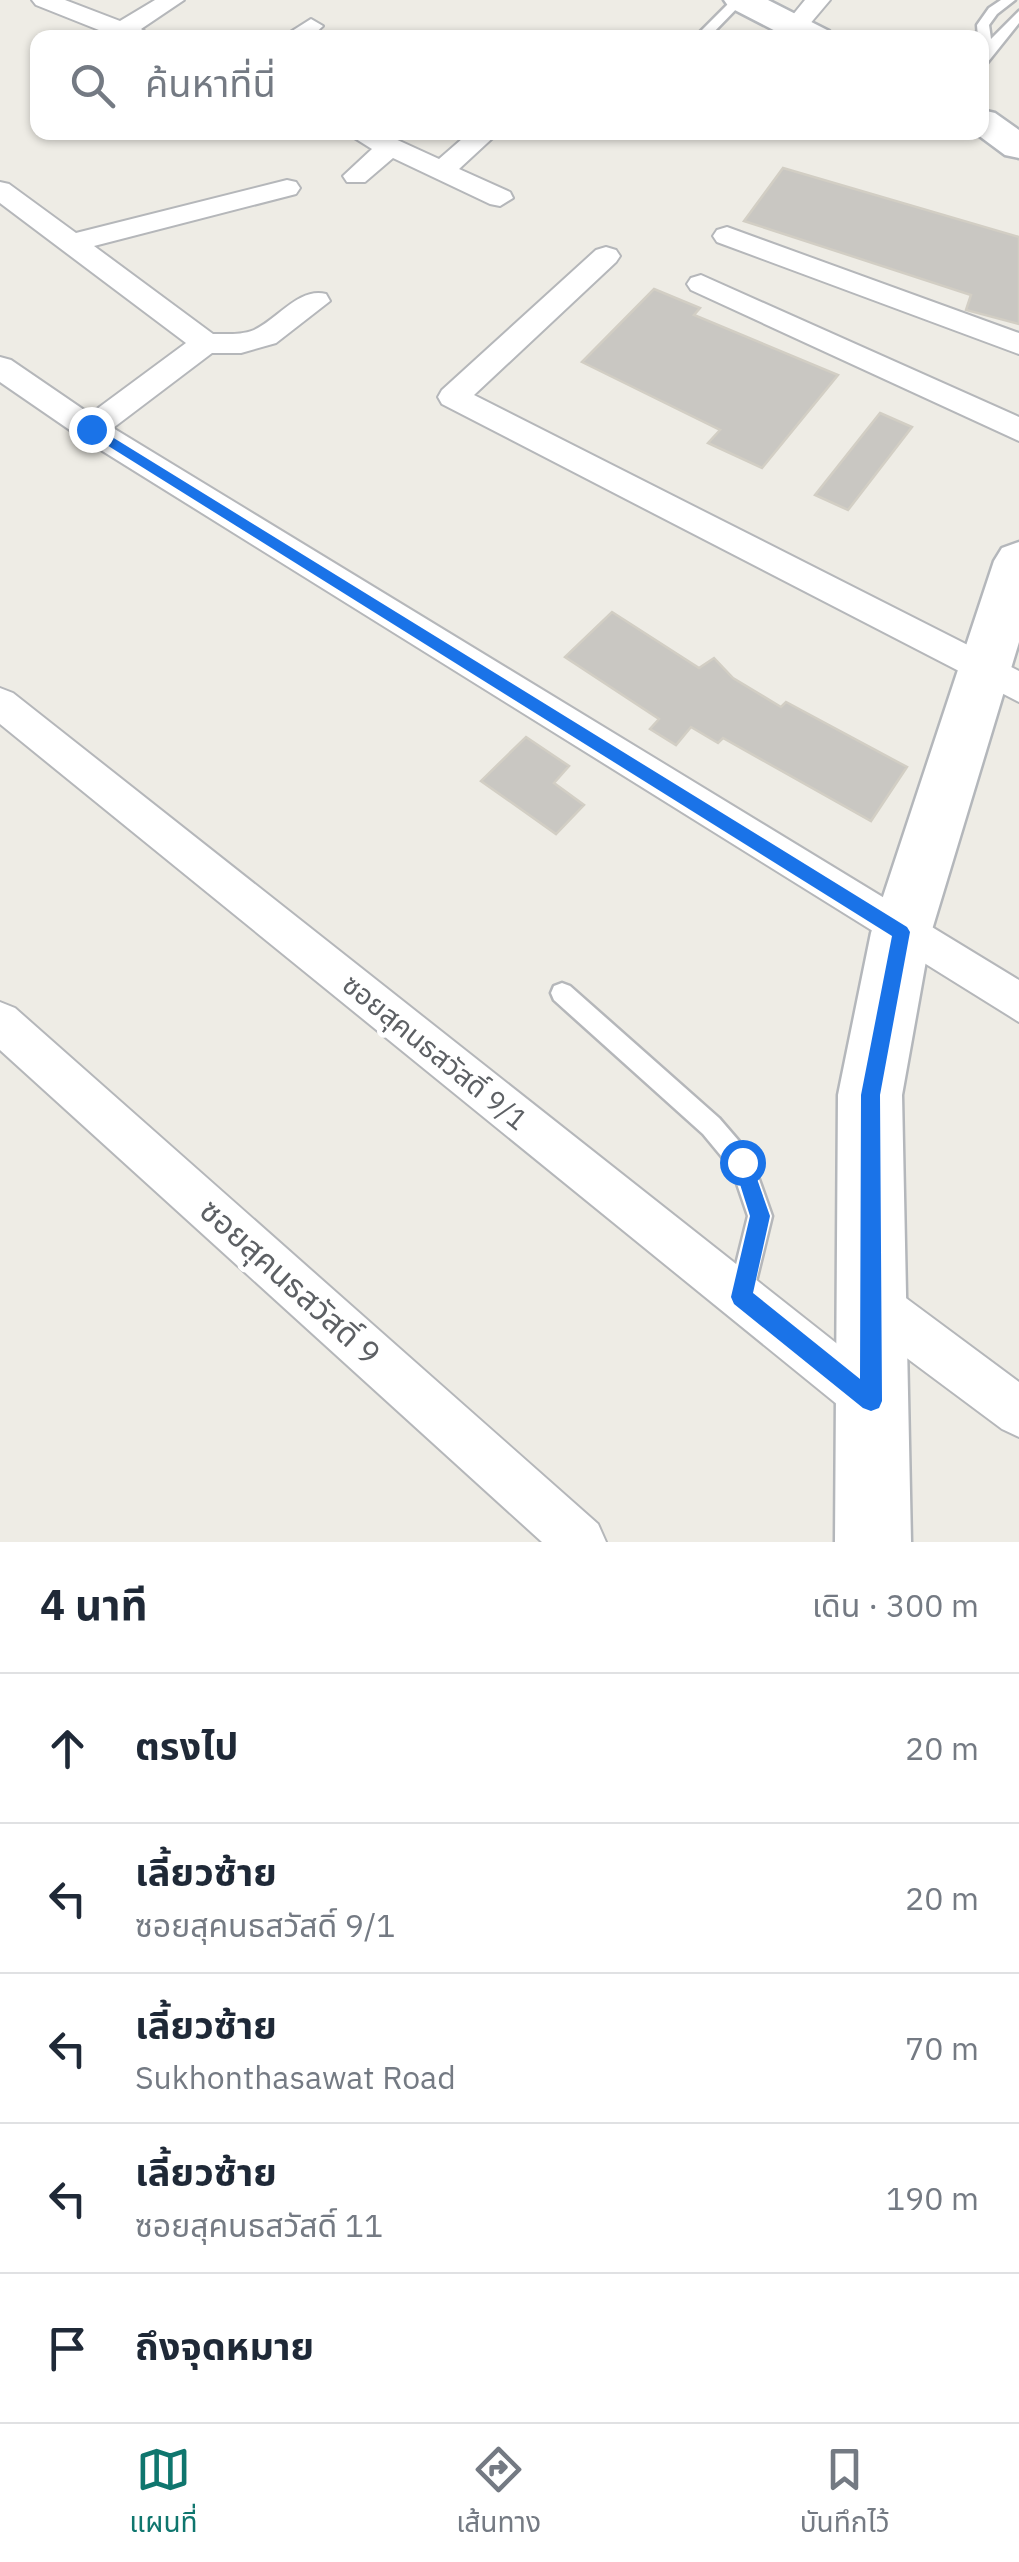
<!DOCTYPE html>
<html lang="th">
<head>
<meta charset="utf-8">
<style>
  body { margin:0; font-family:"IBM Plex Sans","Noto Sans Thai",sans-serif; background:#f6f6f7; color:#1f2937 }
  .stop { position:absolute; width:30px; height:30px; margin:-22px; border:8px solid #1a73e8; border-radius:50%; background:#fff }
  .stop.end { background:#1a73e8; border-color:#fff; box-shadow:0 2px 10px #0008 }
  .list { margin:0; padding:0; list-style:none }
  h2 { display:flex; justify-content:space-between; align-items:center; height:130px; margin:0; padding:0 40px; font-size:42px }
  h2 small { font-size:32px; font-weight:400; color:#747a83 }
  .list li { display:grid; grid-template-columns:65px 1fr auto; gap:30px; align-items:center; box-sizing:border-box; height:150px; padding:0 40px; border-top:2px solid #e0e1e3 }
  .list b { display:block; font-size:38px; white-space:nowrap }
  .list p { margin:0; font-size:32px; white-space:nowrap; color:#747a83 }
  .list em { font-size:32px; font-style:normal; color:#747a83 }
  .icon { flex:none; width:55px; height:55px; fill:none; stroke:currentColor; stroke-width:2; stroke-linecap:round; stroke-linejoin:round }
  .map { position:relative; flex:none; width:1019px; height:1542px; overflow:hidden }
  .search { position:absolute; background:#fff; box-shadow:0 2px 8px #0004; left:30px; right:30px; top:30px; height:110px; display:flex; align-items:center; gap:25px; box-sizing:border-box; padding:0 35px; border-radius:20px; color:#747a83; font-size:38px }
  .sheet { height:880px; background:#fff }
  nav { display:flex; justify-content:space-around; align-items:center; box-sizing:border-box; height:140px; border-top:2px solid #e0e1e3; background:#fff; font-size:28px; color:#747a83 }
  nav a { display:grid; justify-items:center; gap:5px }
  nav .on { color:#0f766e }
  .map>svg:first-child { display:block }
  .building { fill:#c9c7c2; stroke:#d2cec4; stroke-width:2.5 }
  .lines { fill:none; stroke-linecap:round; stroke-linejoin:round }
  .lane-casing { stroke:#b5b7ba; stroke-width:5 }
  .street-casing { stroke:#b5b7ba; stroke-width:4 }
  .secondary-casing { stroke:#b4b7bb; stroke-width:5 }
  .lane { fill:#fff; fill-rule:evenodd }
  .street { fill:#fff; fill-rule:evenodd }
  .secondary { fill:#fff; fill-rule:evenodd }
  .route { fill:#1a73e8 }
  .labels { text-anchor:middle; stroke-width:10; stroke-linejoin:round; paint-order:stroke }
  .street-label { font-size:28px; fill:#5d6064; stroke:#fff }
  .near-street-label { font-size:32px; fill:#5d6064; stroke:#fff }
</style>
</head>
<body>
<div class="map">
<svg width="1019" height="1542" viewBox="0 0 1019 1542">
  <rect width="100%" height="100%" fill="#eeece5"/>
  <path class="building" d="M 783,168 L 1019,237 L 1019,324 L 966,310 L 971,295 L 744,221 Z
    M 654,289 L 700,308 L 694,315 L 838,375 L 762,468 L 708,443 L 720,430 L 582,362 Z
    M 880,413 L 912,427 L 848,510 L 815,495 Z
    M 612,612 L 699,668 L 714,658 L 733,678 L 781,707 L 786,702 L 907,767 L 871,821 L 723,738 L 718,743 L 691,727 L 676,745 L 650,729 L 659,719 L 565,657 Z
    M 526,737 L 569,766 L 554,783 L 584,805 L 556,834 L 481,781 Z"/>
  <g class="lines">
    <g class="lane-casing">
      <path id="lane" d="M 732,0 L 745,0 L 708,38 L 694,38 Z
        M 1001,0 L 1015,0 L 997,14 L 989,25 L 991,39 L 1019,11 L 1019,23 L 987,63 L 982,64 L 982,38 L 978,38 L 977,25 L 989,8 Z
        M 562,983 L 570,986 L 719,1118 L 750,1154 L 772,1216 L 750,1306 L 741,1310 L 732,1306 L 728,1297 L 748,1216 L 732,1169 L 703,1134 L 554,1000 L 551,993 L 554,986 Z"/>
    </g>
    <g class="street-casing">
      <path id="street" d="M 32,0 L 65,0 L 120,21 L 155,0 L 184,0 L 141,29 L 154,38 L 119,38 L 36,5 Z
        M 805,0 L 830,0 L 803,32 L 787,32 L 783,27 Z
        M 311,19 L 323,26 L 310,38 L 281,38 Z
        M 345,132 L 380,132 L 439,159 L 470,132 L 499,132 L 459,169 L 510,192 L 513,198 L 500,206 L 490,204 L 393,158 L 365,182 L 347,182 L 343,176 L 372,149 Z
        M 287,180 L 296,182 L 300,188 L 296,194 L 94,246 L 213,334 C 227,334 242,335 254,330 C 278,319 299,287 326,294 L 330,301 L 276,343 L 241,353 L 212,353 L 113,428 L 1019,980 L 1019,1022 L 80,437 L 0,382 L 0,357 L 11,360 L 90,414 L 186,343 L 0,203 L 0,182 L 9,184 L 76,233 Z
        M 727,227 L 1019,333 L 1019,354 L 717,242 L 713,236 L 717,230 Z
        M 606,247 L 616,250 L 620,256 L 616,262 L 474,395 L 1019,671 L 1019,702 L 442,404 L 438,397 L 442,390 L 596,250 Z
        M 701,275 L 1019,417 L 1019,441 L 691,290 L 687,284 L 691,278 Z
        M 0,688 L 13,693 L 888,1384 L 896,1401 L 888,1418 L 871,1426 L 854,1418 L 0,724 Z
        M 0,1002 L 15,1008 L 598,1524 L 606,1542 L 542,1542 L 0,1050 Z
        M 870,1277 L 887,1284 L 1019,1382 L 1019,1437 L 1002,1429 L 853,1318 L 846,1301 L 853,1284 Z"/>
    </g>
    <g class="secondary-casing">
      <path id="secondary" d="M 724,0 L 768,0 L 829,31 L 834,38 L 789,38 L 729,7 Z
        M 982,110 L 995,113 L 1019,130 L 1019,158 L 1005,155 L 974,132 L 982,132 Z
        M 1019,542 L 1019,642 L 931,933 L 902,1095 L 911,1542 L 835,1542 L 838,1095 L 871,933 L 994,561 L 1002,548 Z"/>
    </g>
    <use href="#lane" class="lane"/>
    <use href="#street" class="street"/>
    <use href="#secondary" class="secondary"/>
  </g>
  <path class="route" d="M 91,424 L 907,927 L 910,932 L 880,1095 L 882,1401 L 879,1408 L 871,1411 L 863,1408 L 734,1304 L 731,1297 L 750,1216 L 733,1162 L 742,1153 L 749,1156 L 770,1216 L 753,1293 L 860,1379 L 861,1095 L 892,936 L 86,432 L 86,425 Z"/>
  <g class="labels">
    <g class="street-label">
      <text transform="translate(435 1052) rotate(39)" y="10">ซอยสุคนธสวัสดิ์ 9/1</text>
    </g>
    <g class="near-street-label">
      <text transform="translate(290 1282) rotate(42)" y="11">ซอยสุคนธสวัสดิ์ 9</text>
    </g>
  </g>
</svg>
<div class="stop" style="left:742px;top:1162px"></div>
<div class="stop end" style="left:91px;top:429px"></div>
<div class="search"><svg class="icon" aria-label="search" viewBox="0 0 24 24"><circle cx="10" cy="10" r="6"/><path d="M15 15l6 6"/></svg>ค้นหาที่นี่</div>
</div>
<section class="sheet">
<h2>4 นาที<small>เดิน · 300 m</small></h2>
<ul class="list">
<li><svg class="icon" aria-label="ahead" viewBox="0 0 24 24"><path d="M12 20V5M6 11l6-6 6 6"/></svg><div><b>ตรงไป</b></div><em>20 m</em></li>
<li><svg class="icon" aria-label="left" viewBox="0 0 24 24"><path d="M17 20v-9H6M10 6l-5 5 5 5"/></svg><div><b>เลี้ยวซ้าย</b><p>ซอยสุคนธสวัสดิ์ 9/1</p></div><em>20 m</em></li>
<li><svg class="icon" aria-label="left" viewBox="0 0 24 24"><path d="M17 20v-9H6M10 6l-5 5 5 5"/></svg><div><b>เลี้ยวซ้าย</b><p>Sukhonthasawat Road</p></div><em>70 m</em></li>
<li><svg class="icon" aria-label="left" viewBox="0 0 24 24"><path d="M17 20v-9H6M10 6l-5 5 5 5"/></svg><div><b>เลี้ยวซ้าย</b><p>ซอยสุคนธสวัสดิ์ 11</p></div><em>190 m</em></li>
<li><svg class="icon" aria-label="arrive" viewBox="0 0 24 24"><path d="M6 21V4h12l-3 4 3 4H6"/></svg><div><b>ถึงจุดหมาย</b></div></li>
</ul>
</section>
<nav>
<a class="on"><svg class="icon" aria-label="map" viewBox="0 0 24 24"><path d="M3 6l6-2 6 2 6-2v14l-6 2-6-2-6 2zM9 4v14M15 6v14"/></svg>แผนที่</a>
<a><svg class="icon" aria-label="directions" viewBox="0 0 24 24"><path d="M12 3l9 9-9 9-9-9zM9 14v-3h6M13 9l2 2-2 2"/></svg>เส้นทาง</a>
<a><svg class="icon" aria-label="saved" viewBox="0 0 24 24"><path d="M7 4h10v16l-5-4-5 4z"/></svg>บันทึกไว้</a>
</nav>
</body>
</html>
